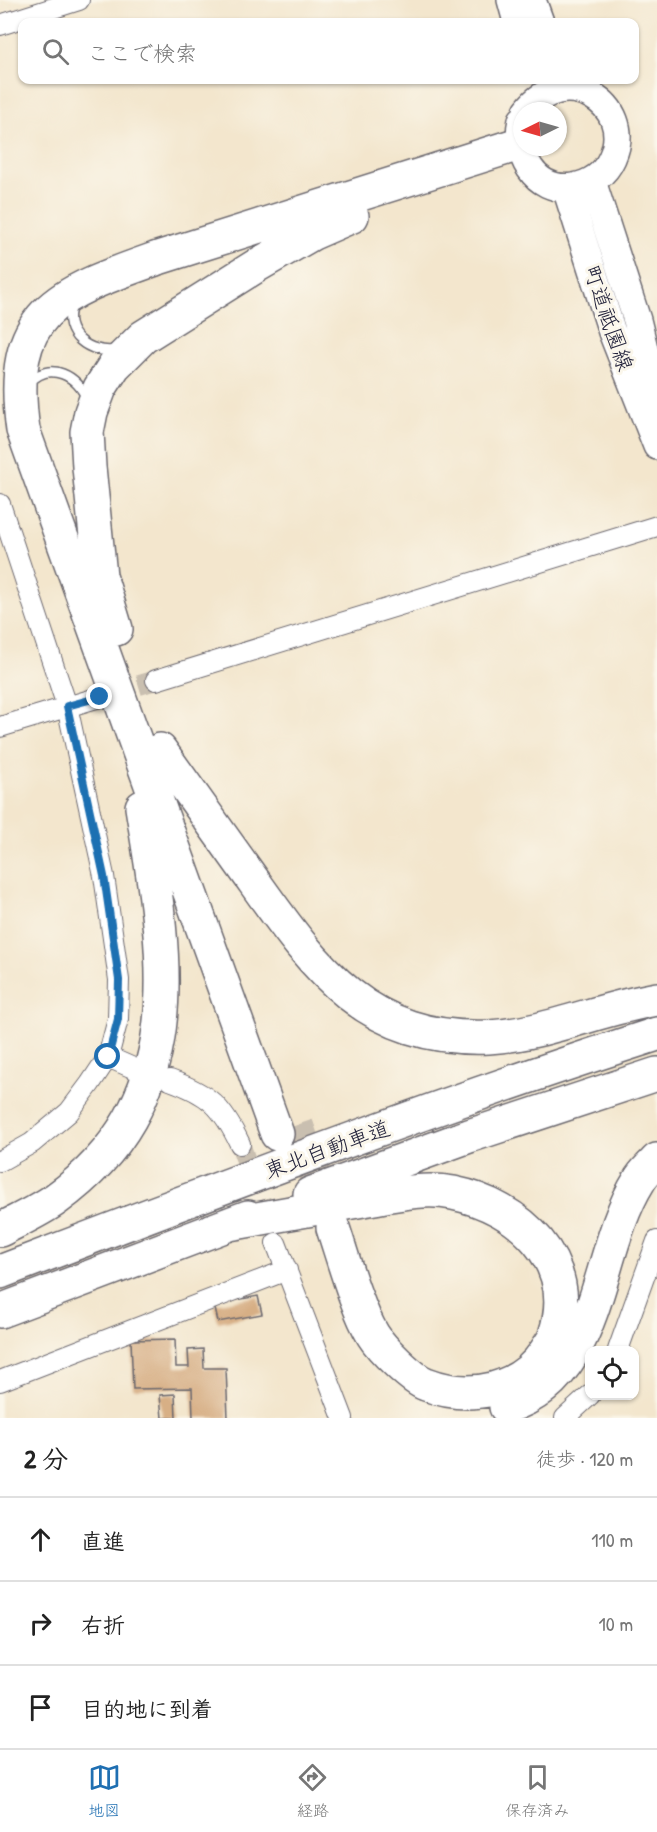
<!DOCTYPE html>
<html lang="ja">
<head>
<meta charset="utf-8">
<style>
  body { margin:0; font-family:"Patrick Hand","Klee One",sans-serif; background:#f6f6f6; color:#222 }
  .controls { position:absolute; right:18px; bottom:18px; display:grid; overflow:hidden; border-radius:12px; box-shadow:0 2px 4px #0004 }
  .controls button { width:54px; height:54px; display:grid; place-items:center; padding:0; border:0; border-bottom:2px solid #e0e0e0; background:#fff; color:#222; font:30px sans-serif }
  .compass { position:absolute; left:513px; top:102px; width:54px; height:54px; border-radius:50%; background:#fff; box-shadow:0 2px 4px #0004; rotate:265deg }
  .stop { position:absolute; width:18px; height:18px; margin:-14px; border:4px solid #1f6fb2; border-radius:50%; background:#fff }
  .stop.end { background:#1f6fb2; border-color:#fff; box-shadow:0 2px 6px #0008 }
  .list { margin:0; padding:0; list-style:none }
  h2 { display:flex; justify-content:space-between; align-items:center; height:78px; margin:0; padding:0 24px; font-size:26px }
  h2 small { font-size:20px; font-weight:400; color:#767676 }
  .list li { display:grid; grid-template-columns:39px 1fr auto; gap:18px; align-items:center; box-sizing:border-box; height:84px; padding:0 24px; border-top:2px solid #e0e0e0 }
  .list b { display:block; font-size:22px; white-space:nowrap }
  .list em { font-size:20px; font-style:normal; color:#767676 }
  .icon { flex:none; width:33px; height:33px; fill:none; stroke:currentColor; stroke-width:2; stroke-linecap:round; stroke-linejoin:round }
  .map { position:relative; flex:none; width:657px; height:1418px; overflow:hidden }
  .search { position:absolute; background:#fff; box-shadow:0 2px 4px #0004; left:18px; right:18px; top:18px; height:66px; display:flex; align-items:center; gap:15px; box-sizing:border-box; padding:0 21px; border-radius:12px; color:#767676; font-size:22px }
  .sheet { height:330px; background:#fff }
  nav { display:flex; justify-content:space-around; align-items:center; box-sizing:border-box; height:84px; border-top:2px solid #e0e0e0; background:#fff; font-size:16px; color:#767676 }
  nav a { display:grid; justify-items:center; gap:3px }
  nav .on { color:#1f6fb2 }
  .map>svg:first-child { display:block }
  .building { fill:#d7af85 }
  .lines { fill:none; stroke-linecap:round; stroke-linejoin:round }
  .street-tunnel { stroke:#c9bfb0; stroke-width:20; stroke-dasharray:20 10; stroke-linecap:butt }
  .highway-tunnel { stroke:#c9bfb0; stroke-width:33; stroke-dasharray:33 16; stroke-linecap:butt }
  .lane-casing { stroke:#6b676e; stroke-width:12 }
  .street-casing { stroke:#6b676e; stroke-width:22 }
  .secondary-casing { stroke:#6b676e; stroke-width:30 }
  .highway-casing { stroke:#6b676e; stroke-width:36 }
  .lane { stroke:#fff; stroke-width:9 }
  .street { stroke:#fff; stroke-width:20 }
  .secondary { stroke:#fff; stroke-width:27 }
  .highway { stroke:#fff; stroke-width:33 }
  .route { stroke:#1f6fb2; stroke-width:8 }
  .labels { text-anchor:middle; stroke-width:6; stroke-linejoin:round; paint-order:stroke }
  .street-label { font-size:22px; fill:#22223b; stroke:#fbf7ec }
</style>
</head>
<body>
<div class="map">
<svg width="657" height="1418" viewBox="0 0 657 1418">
  <rect width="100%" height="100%" fill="#fbf7ec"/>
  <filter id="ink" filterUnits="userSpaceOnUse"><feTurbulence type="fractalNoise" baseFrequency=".0167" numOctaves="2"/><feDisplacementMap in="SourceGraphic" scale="12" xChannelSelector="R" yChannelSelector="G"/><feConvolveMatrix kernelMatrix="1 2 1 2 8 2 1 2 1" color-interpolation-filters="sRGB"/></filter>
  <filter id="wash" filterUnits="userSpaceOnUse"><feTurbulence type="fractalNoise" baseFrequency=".008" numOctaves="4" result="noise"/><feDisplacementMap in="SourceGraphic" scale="24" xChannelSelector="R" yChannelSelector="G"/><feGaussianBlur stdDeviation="1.35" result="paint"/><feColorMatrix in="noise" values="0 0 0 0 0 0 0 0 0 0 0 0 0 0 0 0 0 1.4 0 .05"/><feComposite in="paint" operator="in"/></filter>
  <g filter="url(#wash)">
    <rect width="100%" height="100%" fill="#f3e6cd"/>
    <g id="blocks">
      <path class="building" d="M 258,1296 L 262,1314 L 218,1322 L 214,1304 Z
        M 175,1339 L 176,1367 L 189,1367 L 188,1350 L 203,1349 L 204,1368 L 226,1368 L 228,1418 L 193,1418 L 192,1388 L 133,1389 L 131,1340 Z
        M 175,1394 L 176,1418 L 162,1418 L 160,1395 Z"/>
    </g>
  </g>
  <g filter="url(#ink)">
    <use href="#blocks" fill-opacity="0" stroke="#6b676e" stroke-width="1.5"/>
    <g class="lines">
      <path class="street-tunnel" d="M 110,694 L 156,680
        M 240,1144 L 270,1226"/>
      <path class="highway-tunnel" d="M 297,1125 L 329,1216"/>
      <g class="lane-casing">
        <path id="lane" d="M 72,305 C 61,334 90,355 117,350
          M 29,383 C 49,360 79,376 87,400"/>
      </g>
      <g class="street-casing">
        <path id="street" d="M 0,25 L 79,0
          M 0,504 L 67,706 L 104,876 L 119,980 L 118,1019 L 108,1057 L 90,1084 L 69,1112 L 32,1143 L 0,1161
          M 156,680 L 657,526
          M 0,727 L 100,697
          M 108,1057 L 133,1068
          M 170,1080 C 209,1094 222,1106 240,1144
          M 276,1243 L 343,1418
          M 618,1350 L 657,1241
          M 0,1381 L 287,1270
          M 565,1418 L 590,1395"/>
      </g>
      <g class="secondary-casing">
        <path id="secondary" d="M 511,0 L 517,22
          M 532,0 L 540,22
          M 522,120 C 514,153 534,193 573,187 C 591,184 605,174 612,158 C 637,103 562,62 527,111
          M 592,181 L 637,320 L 657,401
          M 566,188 L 612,332 L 657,446"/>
      </g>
      <g class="highway-casing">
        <path id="highway" d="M 116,629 L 100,576 L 89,467 L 87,432 L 91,412 L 100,388 L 114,366 L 143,337 L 256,266 L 313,233 L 352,216
          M 160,750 C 190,792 220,834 250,876 C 314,966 365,1042 489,1037 C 547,1034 600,1008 657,999
          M 277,1134 L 23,430 C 6,310 59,293 158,258 L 519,144
          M 310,1194 L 469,1136 L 657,1074
          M 229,1224 C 273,1216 318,1208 363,1200 C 392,1195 423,1187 453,1193 C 519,1206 580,1262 555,1335 C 554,1340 549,1346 546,1351 C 520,1391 470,1401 426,1384 C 412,1379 381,1348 373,1335 C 357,1309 343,1258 333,1228
          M 0,1230 C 19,1220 39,1211 56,1199 C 195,1099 166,954 142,807
          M 0,1272 C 217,1189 435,1105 657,1034
          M 0,1311 L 248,1217
          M 506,1407 C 603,1377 593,1255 639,1181 C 643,1173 651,1167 657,1160"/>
      </g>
      <use href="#lane" class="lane"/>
      <use href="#street" class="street"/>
      <use href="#secondary" class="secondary"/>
      <use href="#highway" class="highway"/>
    </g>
  </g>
  <g class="lines" filter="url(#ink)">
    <path class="route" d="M 100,697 L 67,706 L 104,876 L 119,980 L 118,1019 L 108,1057"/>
  </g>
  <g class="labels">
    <g class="street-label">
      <text transform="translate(609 318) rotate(71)" y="8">町道祗園線</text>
      <text transform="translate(327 1149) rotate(-20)" y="8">東北自動車道</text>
    </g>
  </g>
</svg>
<div class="controls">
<button><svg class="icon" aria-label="locate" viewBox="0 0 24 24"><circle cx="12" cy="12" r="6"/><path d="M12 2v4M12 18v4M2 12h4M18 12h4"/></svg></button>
</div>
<svg class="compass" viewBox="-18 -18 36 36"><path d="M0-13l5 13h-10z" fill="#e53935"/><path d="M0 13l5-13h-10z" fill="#767676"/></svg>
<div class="stop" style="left:108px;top:1057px"></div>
<div class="stop end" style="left:100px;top:697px"></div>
<div class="search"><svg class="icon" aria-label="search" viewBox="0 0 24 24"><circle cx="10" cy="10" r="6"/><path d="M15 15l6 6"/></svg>ここで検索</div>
</div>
<section class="sheet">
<h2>2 分<small>徒歩 · 120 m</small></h2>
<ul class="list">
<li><svg class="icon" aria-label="ahead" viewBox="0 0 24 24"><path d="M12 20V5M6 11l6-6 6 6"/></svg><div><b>直進</b></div><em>110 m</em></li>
<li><svg class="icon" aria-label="right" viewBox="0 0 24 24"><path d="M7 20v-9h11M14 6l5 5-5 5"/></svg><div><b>右折</b></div><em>10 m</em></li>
<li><svg class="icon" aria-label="arrive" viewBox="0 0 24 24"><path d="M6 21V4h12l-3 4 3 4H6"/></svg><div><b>目的地に到着</b></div></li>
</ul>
</section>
<nav>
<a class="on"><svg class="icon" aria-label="map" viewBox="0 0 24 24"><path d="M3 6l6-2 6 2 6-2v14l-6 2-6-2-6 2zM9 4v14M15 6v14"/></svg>地図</a>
<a><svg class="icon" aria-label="directions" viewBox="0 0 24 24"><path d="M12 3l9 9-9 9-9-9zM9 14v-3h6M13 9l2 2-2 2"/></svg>経路</a>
<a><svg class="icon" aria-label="saved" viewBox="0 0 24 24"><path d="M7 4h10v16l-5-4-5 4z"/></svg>保存済み</a>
</nav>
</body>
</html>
